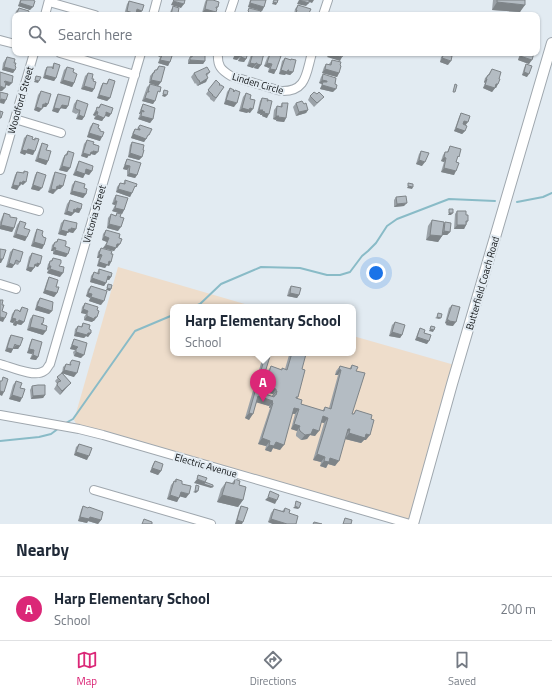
<!DOCTYPE html>
<html lang="en">
<head>
<meta charset="utf-8">
<style>
  body { margin:0; font-family:"Titillium Web",sans-serif; background:#f6f6f7; color:#1f2937 }
  .you { position:absolute; left:376px; top:273px; width:14px; height:14px; margin:-10px; border:3px solid #fff; border-radius:50%; background:#1a73e8; box-shadow:0 0 0 6px #1a73e833 }
  .badge { display:grid; place-items:center; width:26px; height:26px; border-radius:50%; background:#db2777; color:#fff; font-size:13px; font-weight:700 }
  .pin { position:absolute; translate:-50% -33px; filter:drop-shadow(0 1px 2px #0008) }
  .pin::after { content:''; position:absolute; top:21px; width:14px; height:12px; background:inherit; clip-path:polygon(0 0,100% 0,50% 100%) }
  .popup { position:absolute; left:170px; top:304px; width:186px; height:52px; box-sizing:border-box; display:grid; place-content:center; border-radius:8px; background:#fff; filter:drop-shadow(0 1px 3px #0005); font-size:13px; white-space:nowrap; color:#747a83 }
  .popup b { font-size:15px; color:#1f2937 }
  .popup::after { content:''; position:absolute; left:50%; top:100%; margin-left:-8px; border:8px solid transparent; border-top-color:#fff }
  .list { margin:0; padding:0; list-style:none }
  h2 { display:flex; justify-content:space-between; align-items:center; height:52px; margin:0; padding:0 16px; font-size:17px }
  h2 small { font-size:13px; font-weight:400; color:#747a83 }
  .list li { display:grid; grid-template-columns:26px 1fr auto; gap:12px; align-items:center; box-sizing:border-box; height:64px; padding:0 16px; border-top:1px solid #e0e1e3 }
  .list b { display:block; font-size:15px; white-space:nowrap }
  .list p { margin:0; font-size:13px; white-space:nowrap; color:#747a83 }
  .list em { font-size:13px; font-style:normal; color:#747a83 }
  .icon { flex:none; width:22px; height:22px; fill:none; stroke:currentColor; stroke-width:2; stroke-linecap:round; stroke-linejoin:round }
  .map { position:relative; flex:none; width:552px; height:524px; overflow:hidden }
  .search { position:absolute; background:#fff; box-shadow:0 1px 3px #0004; left:12px; right:12px; top:12px; height:44px; display:flex; align-items:center; gap:10px; box-sizing:border-box; padding:0 14px; border-radius:8px; color:#747a83; font-size:15px }
  .sheet { height:116px; background:#fff }
  nav { display:flex; justify-content:space-around; align-items:center; box-sizing:border-box; height:56px; border-top:1px solid #e0e1e3; background:#fff; font-size:11px; color:#747a83 }
  nav a { display:grid; justify-items:center; gap:2px }
  nav .on { color:#db2777 }
  .map>svg:first-child { display:block }
  .education { fill:#eeddcb }
  .lines { fill:none; stroke-linecap:round; stroke-linejoin:round }
  .stream { stroke:#89bbc7; stroke-width:2 }
  .minor-casing { stroke:#9fa7ae; stroke-width:10 }
  .major-casing { stroke:#9fa7ae; stroke-width:12 }
  .minor { stroke:#fff; stroke-width:8 }
  .major { stroke:#fff; stroke-width:10 }
  .wall { fill:#9ba2a8 }
  .shaded-wall { fill:#7e8488 }
  .building { fill:#b4bcc3; stroke:#7e8488 }
  .labels { text-anchor:middle; stroke-width:4; stroke-linejoin:round; paint-order:stroke }
  .street-label { font-size:10px; fill:#0c0f11; stroke:#e2ebf2 }
</style>
</head>
<body>
<div class="map">
<svg width="552" height="524" viewBox="0 0 552 524">
  <rect width="100%" height="100%" fill="#e2ebf2"/>
  <path class="education" d="M 118,267 L 255,307 L 173,307 L 173,353 L 353,353 L 353,336 L 458,366 L 413,524 L 79,429 L 74,420 Z"/>
  <g class="lines">
    <path class="stream" d="M 517,202 L 543,197 L 552,193
      M 193,307 L 200,304 L 221,284 L 261,267 L 300,268 L 327,275 L 340,275 L 350,272 L 362,256 L 368,251 L 376,243 L 387,226 L 397,219 L 449,199 L 495,201
      M 64,424 L 73,419 L 135,331 L 173,315
      M 0,441 L 39,437 L 51,434 L 59,428"/>
    <g class="minor-casing">
      <path id="minor" d="M 49,2 L 95,15
        M 45,15 L 49,0
        M 153,15 L 157,0
        M 229,15 L 234,0
        M 323,15 L 328,0
        M 0,40 L 15,44
        M 60,53 L 135,75
        M 218,53 C 217,66 221,70 231,76 L 281,91 C 307,92 306,73 312,53
        M 15,119 L 61,133
        M 0,170 L 34,53
        M 0,200 L 39,211
        M 0,284 L 16,289
        M 0,364 C 11,367 35,378 44,371 C 47,370 48,366 50,364 L 141,53
        M 0,415 L 79,429 L 103,435 L 410,524
        M 94,490 L 211,524"/>
    </g>
    <g class="major-casing">
      <path id="major" d="M 413,524 L 452,384 L 552,43"/>
    </g>
    <use href="#minor" class="minor"/>
    <use href="#major" class="major"/>
  </g>
  <path class="wall" d="M 20,0 L 33,0 L 30,10 L 18,6 Z
    M 206,0 L 213,0 L 218,7 L 217,9 L 202,13 L 205,2 Z
    M 250,0 L 266,0 L 264,7 L 262,11 L 248,7 Z
    M 493,0 L 525,0 L 520,12 L 492,10 Z
    M 129,1 L 140,14 L 136,13 L 135,15 L 124,15 L 127,4 Z
    M 298,5 L 309,15 L 294,15 L 295,14 L 294,14 L 295,9 Z
    M 173,6 L 178,13 L 184,15 L 169,15 L 171,10 Z
    M 19,8 L 28,15 L 15,15 L 16,11 Z
    M 157,53 L 173,53 L 168,66 L 158,63 L 160,57 L 156,55 Z
    M 191,53 L 206,53 L 205,55 L 205,61 L 203,64 L 188,64 L 188,60 L 190,57 Z
    M 235,53 L 248,53 L 246,59 L 244,62 L 238,61 L 239,58 L 237,60 L 233,59 Z
    M 252,53 L 264,53 L 261,65 L 258,69 L 254,68 L 254,66 L 253,68 L 247,66 L 251,55 Z
    M 520,53 L 534,53 L 529,64 L 518,60 Z
    M 270,54 L 276,70 L 274,74 L 268,72 L 269,68 L 264,66 L 267,58 Z
    M 444,54 L 448,65 L 440,62 L 441,57 Z
    M 7,57 L 14,63 L 15,70 L 13,73 L 2,70 L 3,63 Z
    M 285,58 L 290,60 L 291,59 L 293,72 L 290,75 L 286,74 L 286,73 L 285,75 L 279,74 L 282,61 Z
    M 332,60 L 339,73 L 337,77 L 322,73 L 324,67 L 326,64 L 329,64 Z
    M 54,63 L 56,78 L 54,81 L 43,78 L 45,70 L 47,67 L 52,67 Z
    M 526,64 L 527,77 L 522,75 L 524,68 Z
    M 159,66 L 161,82 L 158,86 L 149,83 L 150,76 L 155,70 L 156,70 Z
    M 67,67 L 73,72 L 74,83 L 72,87 L 60,83 L 64,70 Z
    M 492,69 L 499,79 L 496,88 L 495,88 L 492,92 L 483,88 L 485,83 L 484,82 L 485,78 L 488,75 Z
    M 210,72 L 207,76 L 206,82 L 197,86 L 196,83 L 195,84 L 191,77 L 194,73 Z
    M 88,73 L 93,81 L 94,89 L 92,92 L 81,89 L 85,76 Z
    M 323,74 L 333,92 L 320,89 L 322,84 L 319,83 L 321,77 Z
    M 109,79 L 110,98 L 107,101 L 97,98 L 101,86 L 103,83 L 106,84 Z
    M 216,80 L 219,85 L 224,87 L 214,102 L 210,99 L 210,98 L 206,94 Z
    M 150,84 L 157,95 L 153,104 L 142,101 L 147,87 Z
    M 230,88 L 233,91 L 234,91 L 235,90 L 234,107 L 224,104 L 227,92 Z
    M 41,91 L 48,104 L 46,107 L 44,107 L 42,108 L 39,112 L 34,110 L 38,95 Z
    M 246,93 L 250,99 L 250,113 L 248,112 L 247,113 L 239,111 L 243,97 Z
    M 58,94 L 68,106 L 66,109 L 61,108 L 58,113 L 52,111 L 56,98 Z
    M 310,96 L 321,100 L 314,107 L 308,100 Z
    M 262,98 L 267,101 L 267,118 L 262,116 L 262,115 L 260,115 L 260,114 L 257,113 L 260,101 Z
    M 77,100 L 84,117 L 82,120 L 76,119 L 78,113 L 76,114 L 72,112 L 74,104 Z
    M 282,103 L 286,118 L 284,122 L 276,121 L 276,120 L 273,119 L 274,110 L 277,106 L 280,107 Z
    M 296,103 L 304,104 L 308,110 L 306,113 L 296,116 L 293,107 Z
    M 101,104 L 109,117 L 105,116 L 102,121 L 94,119 L 95,116 L 93,115 L 95,111 Z
    M 143,104 L 153,119 L 150,123 L 138,119 L 140,114 L 139,114 L 141,108 Z
    M 461,113 L 465,125 L 465,131 L 462,134 L 454,131 L 459,117 Z
    M 93,123 L 98,128 L 100,131 L 100,141 L 87,137 L 90,127 Z
    M 140,125 L 147,139 L 146,139 L 144,142 L 131,138 L 133,132 L 135,129 L 137,129 Z
    M 27,135 L 32,139 L 34,139 L 35,138 L 33,155 L 26,153 L 25,155 L 20,153 L 24,138 Z
    M 87,140 L 93,144 L 95,155 L 91,154 L 90,156 L 89,155 L 87,158 L 81,156 L 84,144 Z
    M 132,142 L 143,150 L 142,157 L 139,160 L 128,157 L 130,145 Z
    M 42,143 L 46,150 L 48,161 L 46,165 L 35,161 L 40,147 Z
    M 450,146 L 457,160 L 454,175 L 441,172 L 444,162 L 441,161 L 443,155 L 445,152 L 447,152 Z
    M 68,151 L 70,168 L 67,172 L 59,170 L 63,158 Z
    M 421,151 L 422,166 L 416,164 L 419,154 Z
    M 127,159 L 137,175 L 135,178 L 127,176 L 127,170 L 123,169 L 125,163 Z
    M 79,161 L 92,171 L 89,175 L 85,174 L 83,178 L 73,175 L 77,165 Z
    M 24,171 L 23,185 L 21,184 L 17,190 L 11,188 L 15,175 L 17,172 L 23,173 Z
    M 37,172 L 39,191 L 31,189 L 35,175 Z
    M 55,172 L 63,186 L 60,189 L 58,189 L 53,194 L 48,192 L 53,176 Z
    M 125,180 L 134,190 L 133,190 L 130,197 L 116,192 L 117,187 L 120,183 L 123,184 Z
    M 75,181 L 84,188 L 86,194 L 83,198 L 70,194 L 72,185 Z
    M 116,195 L 124,210 L 122,214 L 112,211 L 115,205 L 112,204 L 114,198 Z
    M 396,197 L 404,206 L 394,207 L 394,200 Z
    M 70,200 L 81,209 L 79,213 L 75,212 L 71,216 L 64,214 L 67,204 Z
    M 457,211 L 466,215 L 468,221 L 464,229 L 454,229 L 455,214 Z
    M 4,213 L 10,217 L 14,228 L 12,232 L 0,229 L 0,222 L 2,217 Z
    M 117,213 L 118,231 L 107,228 L 108,218 L 111,214 L 115,216 Z
    M 64,220 L 76,229 L 73,233 L 69,232 L 68,233 L 67,233 L 66,236 L 58,234 L 61,223 Z
    M 432,220 L 443,225 L 445,222 L 450,232 L 447,235 L 442,235 L 442,236 L 438,242 L 426,240 L 428,226 Z
    M 20,221 L 24,228 L 27,237 L 25,241 L 13,237 L 17,225 Z
    M 37,229 L 43,237 L 44,245 L 42,249 L 31,246 L 35,233 Z
    M 106,230 L 119,238 L 117,248 L 116,248 L 114,251 L 103,248 L 107,242 L 102,240 L 103,234 Z
    M 58,239 L 65,247 L 66,257 L 53,254 L 53,251 L 51,251 L 52,245 L 55,242 L 56,242 Z
    M 101,248 L 111,254 L 111,262 L 109,266 L 107,265 L 105,268 L 97,266 L 99,258 L 97,258 L 98,252 Z
    M 13,249 L 20,262 L 18,265 L 15,264 L 12,268 L 6,267 L 10,252 Z
    M 32,253 L 38,267 L 35,266 L 31,272 L 26,270 L 29,257 Z
    M 53,258 L 59,266 L 60,277 L 47,273 L 48,270 L 47,269 L 48,264 Z
    M 99,269 L 111,277 L 109,280 L 107,280 L 104,286 L 90,282 L 91,276 L 94,272 L 97,273 Z
    M 49,277 L 56,287 L 57,293 L 54,297 L 43,293 L 47,281 Z
    M 91,286 L 101,305 L 89,301 L 90,298 L 86,296 L 88,289 Z
    M 291,286 L 299,295 L 297,298 L 287,296 L 289,289 Z
    M 40,298 L 52,311 L 49,314 L 35,310 L 37,302 Z
    M 85,303 L 94,321 L 93,321 L 92,322 L 84,320 L 84,317 L 86,314 L 81,313 L 82,307 Z
    M 452,305 L 453,326 L 446,325 L 447,324 L 445,323 L 449,308 Z
    M 22,307 L 24,322 L 21,325 L 17,324 L 16,326 L 13,325 L 13,323 L 10,322 L 12,314 L 15,310 L 19,311 Z
    M 33,315 L 43,323 L 42,324 L 43,335 L 27,330 L 30,319 Z
    M 395,322 L 402,335 L 400,338 L 389,336 L 392,325 Z
    M 83,323 L 89,329 L 91,333 L 88,337 L 86,336 L 84,338 L 74,336 L 75,329 L 78,326 L 81,327 Z
    M 420,328 L 424,333 L 427,344 L 415,340 L 418,332 Z
    M 11,335 L 20,346 L 18,349 L 13,349 L 11,353 L 5,351 L 9,338 Z
    M 32,339 L 38,357 L 36,360 L 30,359 L 32,354 L 27,353 L 30,343 Z
    M 74,339 L 81,358 L 74,356 L 73,352 L 75,350 L 70,349 L 72,343 Z
    M 264,353 L 271,353 L 259,392 L 272,396 L 273,394 L 261,391 L 267,372 L 271,366 L 282,370 L 282,368 L 285,369 L 289,355 L 290,353 L 303,353 L 298,397 L 297,399 L 301,404 L 322,411 L 325,407 L 329,408 L 338,375 L 335,375 L 336,371 L 340,366 L 349,369 L 352,365 L 356,371 L 352,414 L 353,414 L 356,410 L 366,440 L 364,440 L 361,443 L 345,439 L 346,435 L 335,466 L 328,464 L 326,468 L 320,466 L 321,462 L 313,460 L 324,423 L 321,422 L 315,436 L 310,435 L 307,439 L 301,440 L 296,436 L 296,434 L 297,431 L 291,429 L 295,414 L 292,414 L 280,450 L 273,448 L 271,452 L 265,450 L 266,446 L 258,444 L 270,408 L 269,408 L 269,406 L 257,402 L 249,420 L 245,418 Z
    M 72,360 L 74,377 L 62,373 L 71,383 L 68,386 L 60,395 L 54,389 L 57,384 L 55,381 L 62,373 L 63,367 L 66,364 L 69,365 Z
    M 16,381 L 20,388 L 20,402 L 9,399 L 13,385 Z
    M 32,386 L 45,395 L 43,398 L 31,399 L 30,390 Z
    M 79,444 L 87,460 L 74,455 L 76,447 Z
    M 155,461 L 161,471 L 158,475 L 150,472 L 153,464 Z
    M 176,479 L 182,484 L 186,498 L 180,496 L 177,502 L 167,499 L 171,485 Z
    M 235,479 L 239,485 L 243,500 L 238,507 L 217,502 L 221,489 L 226,482 L 232,483 Z
    M 83,506 L 101,520 L 98,524 L 88,521 L 87,523 L 78,521 L 81,510 Z
    M 241,506 L 248,508 L 235,524 L 239,510 Z
    M 285,508 L 289,513 L 296,524 L 273,524 L 268,522 L 271,513 L 274,509 L 282,511 Z"/>
  <path class="shaded-wall" d="M 299,0 L 309,3 L 306,6 L 297,4 Z
    M 308,0 L 314,0 L 312,3 L 307,1 Z
    M 173,1 L 184,4 L 181,8 L 171,5 Z
    M 273,2 L 277,3 L 276,5 L 272,4 Z
    M 497,2 L 525,5 L 520,12 L 492,10 Z
    M 20,3 L 33,7 L 30,10 L 18,6 Z
    M 250,3 L 264,7 L 262,11 L 248,7 Z
    M 137,9 L 142,11 L 140,14 L 135,13 Z
    M 205,9 L 216,12 L 215,15 L 210,15 L 202,13 Z
    M 127,11 L 136,14 L 135,15 L 124,15 Z
    M 113,53 L 125,53 L 123,56 Z
    M 158,53 L 163,53 L 160,57 L 156,55 Z
    M 330,53 L 342,57 L 340,61 L 327,57 Z
    M 240,54 L 241,55 L 237,60 L 233,59 L 235,55 Z
    M 520,56 L 532,60 L 529,64 L 518,60 Z
    M 241,57 L 246,59 L 244,62 L 238,61 Z
    M 442,58 L 451,61 L 448,65 L 440,62 Z
    M 160,60 L 170,62 L 168,66 L 158,63 Z
    M 190,60 L 205,61 L 203,64 L 188,64 Z
    M 250,63 L 257,63 L 253,68 L 247,66 Z
    M 267,63 L 272,64 L 269,68 L 264,66 Z
    M 257,64 L 261,65 L 258,69 L 254,68 Z
    M 4,67 L 15,70 L 13,73 L 2,70 Z
    M 270,69 L 276,70 L 274,74 L 268,72 Z
    M 325,69 L 339,73 L 337,77 L 322,73 Z
    M 281,70 L 289,70 L 285,75 L 279,74 Z
    M 288,71 L 293,72 L 290,75 L 286,74 Z
    M 524,72 L 529,74 L 527,77 L 522,75 Z
    M 45,75 L 56,78 L 54,81 L 43,78 Z
    M 208,78 L 206,82 L 197,86 L 200,83 Z
    M 486,79 L 487,79 L 485,83 L 484,82 Z
    M 35,80 L 39,81 L 38,83 L 34,82 Z
    M 63,80 L 74,83 L 72,87 L 60,83 Z
    M 151,80 L 161,82 L 158,86 L 149,83 Z
    M 322,80 L 327,81 L 324,85 L 323,82 L 322,84 L 319,83 Z
    M 5,81 L 12,83 L 9,86 L 2,84 Z
    M 496,84 L 498,84 L 496,88 L 494,87 Z
    M 322,85 L 336,89 L 333,92 L 320,89 Z
    M 485,85 L 495,88 L 492,92 L 483,88 Z
    M 0,86 L 5,88 L 2,91 L 0,91 Z
    M 84,86 L 94,89 L 92,92 L 81,89 Z
    M 163,94 L 167,95 L 165,97 L 162,96 Z
    M 99,95 L 110,98 L 107,101 L 97,98 Z
    M 145,98 L 155,101 L 153,104 L 142,101 Z
    M 1,99 L 6,100 L 4,104 L 0,103 Z
    M 226,100 L 237,103 L 234,107 L 224,104 Z
    M 45,103 L 48,104 L 46,107 L 44,107 L 42,108 L 40,108 L 43,104 Z
    M 62,105 L 68,106 L 66,109 L 59,108 Z
    M 36,107 L 42,109 L 39,112 L 34,110 Z
    M 54,108 L 60,109 L 58,113 L 52,111 Z
    M 242,108 L 250,108 L 253,109 L 250,113 L 248,112 L 247,113 L 239,111 Z
    M 141,110 L 144,111 L 142,114 L 142,111 L 140,114 L 139,114 Z
    M 259,110 L 263,110 L 260,114 L 257,113 Z
    M 308,110 L 306,113 L 296,116 L 299,112 Z
    M 96,111 L 98,112 L 95,116 L 93,115 Z
    M 262,111 L 265,112 L 262,115 L 260,115 Z
    M 106,112 L 111,114 L 109,117 L 104,115 Z
    M 264,113 L 269,114 L 267,118 L 262,116 Z
    M 79,115 L 84,117 L 82,120 L 76,119 Z
    M 97,115 L 104,118 L 102,121 L 94,119 Z
    M 141,116 L 153,119 L 150,123 L 138,119 Z
    M 276,116 L 279,116 L 276,120 L 273,119 Z
    M 278,117 L 286,118 L 284,122 L 276,121 Z
    M 464,121 L 468,122 L 465,126 L 462,124 Z
    M 456,128 L 465,131 L 462,134 L 454,131 Z
    M 89,133 L 102,137 L 100,141 L 87,137 Z
    M 133,134 L 146,139 L 144,142 L 131,138 Z
    M 28,149 L 35,151 L 33,155 L 26,153 L 25,155 L 20,153 L 22,150 Z
    M 93,151 L 98,152 L 95,155 L 91,154 L 90,156 L 89,155 L 87,158 L 81,156 L 83,153 L 91,152 Z
    M 130,153 L 142,157 L 139,160 L 128,157 Z
    M 444,157 L 446,158 L 444,162 L 441,161 Z
    M 38,158 L 48,161 L 46,165 L 35,161 Z
    M 419,160 L 425,162 L 422,166 L 416,164 Z
    M 125,165 L 130,166 L 127,170 L 123,169 Z
    M 62,166 L 70,168 L 67,172 L 59,170 Z
    M 444,168 L 456,171 L 454,175 L 441,172 Z
    M 86,169 L 92,171 L 89,175 L 84,173 Z
    M 76,171 L 85,174 L 83,178 L 73,175 Z
    M 129,173 L 137,175 L 135,178 L 127,176 Z
    M 23,181 L 26,182 L 23,185 L 21,184 L 20,186 L 18,186 L 20,182 Z
    M 13,185 L 19,186 L 17,190 L 11,188 Z
    M 33,185 L 42,188 L 39,191 L 31,189 Z
    M 59,185 L 63,186 L 60,189 L 58,189 L 56,190 L 54,190 L 57,186 Z
    M 408,186 L 413,187 L 412,189 L 407,188 Z
    M 51,189 L 56,190 L 53,194 L 48,192 Z
    M 118,189 L 132,193 L 130,197 L 116,192 Z
    M 72,191 L 86,194 L 83,198 L 70,194 Z
    M 115,201 L 117,201 L 115,205 L 112,204 Z
    M 407,203 L 404,206 L 394,207 L 397,204 Z
    M 77,208 L 81,209 L 79,213 L 75,212 L 71,216 L 64,214 L 67,211 L 74,209 Z
    M 115,208 L 124,210 L 122,214 L 112,211 Z
    M 449,213 L 453,213 L 451,215 L 448,215 Z
    M 109,224 L 121,227 L 118,231 L 107,228 Z
    M 1,225 L 14,228 L 12,232 L 0,229 L 0,226 Z
    M 457,225 L 466,225 L 464,229 L 454,229 Z
    M 71,228 L 76,229 L 73,233 L 69,232 L 68,233 L 67,233 L 66,236 L 58,234 L 61,230 L 69,229 Z
    M 444,231 L 450,232 L 447,235 L 441,235 Z
    M 16,234 L 27,237 L 25,241 L 13,237 Z
    M 430,235 L 442,236 L 438,242 L 426,240 Z
    M 104,236 L 109,238 L 107,242 L 102,240 Z
    M 34,242 L 44,245 L 42,249 L 31,246 Z
    M 117,244 L 120,244 L 117,248 L 115,247 Z
    M 106,245 L 116,248 L 114,251 L 103,248 Z
    M 53,247 L 56,248 L 53,251 L 51,251 Z
    M 55,250 L 68,254 L 66,257 L 53,254 Z
    M 99,254 L 102,255 L 99,258 L 97,258 Z
    M 0,258 L 3,259 L 1,263 L 0,263 Z
    M 109,261 L 111,262 L 109,266 L 107,265 L 105,268 L 97,266 L 99,262 Z
    M 9,263 L 14,265 L 12,268 L 6,267 Z
    M 37,263 L 40,264 L 38,267 L 35,266 L 34,268 L 32,268 L 35,264 Z
    M 49,266 L 51,266 L 48,270 L 47,269 Z
    M 28,267 L 34,268 L 31,272 L 26,270 Z
    M 50,269 L 63,273 L 60,277 L 47,273 Z
    M 108,276 L 111,277 L 109,280 L 106,279 Z
    M 92,278 L 106,283 L 104,286 L 90,282 Z
    M 107,288 L 111,289 L 110,291 L 106,290 Z
    M 45,290 L 57,293 L 54,297 L 43,293 Z
    M 88,293 L 92,294 L 90,298 L 86,296 Z
    M 290,293 L 299,295 L 297,298 L 287,296 Z
    M 91,297 L 104,301 L 101,305 L 89,301 Z
    M 37,306 L 52,311 L 49,314 L 35,310 Z
    M 83,309 L 88,311 L 86,314 L 81,313 Z
    M 87,316 L 95,317 L 97,317 L 94,321 L 93,321 L 92,322 L 84,320 Z
    M 0,317 L 5,318 L 3,322 L 0,321 Z
    M 437,317 L 441,318 L 439,319 L 435,318 Z
    M 12,318 L 16,319 L 13,323 L 10,322 Z
    M 19,320 L 24,322 L 21,325 L 17,324 L 16,326 L 13,325 L 15,321 Z
    M 447,320 L 449,320 L 447,324 L 445,323 Z
    M 449,321 L 456,322 L 453,326 L 446,325 Z
    M 30,327 L 46,331 L 43,335 L 27,330 Z
    M 430,329 L 434,330 L 433,332 L 429,331 Z
    M 76,332 L 88,333 L 91,333 L 88,337 L 86,336 L 84,338 L 74,336 Z
    M 392,332 L 402,335 L 400,338 L 389,336 Z
    M 417,337 L 429,341 L 427,344 L 415,340 Z
    M 16,345 L 20,346 L 18,349 L 13,349 Z
    M 72,345 L 78,347 L 75,350 L 70,349 Z
    M 7,348 L 13,349 L 11,353 L 5,351 Z
    M 29,349 L 34,350 L 32,354 L 27,353 Z
    M 76,352 L 84,355 L 81,358 L 74,356 Z
    M 33,355 L 38,357 L 36,360 L 30,359 Z
    M 339,369 L 341,370 L 338,375 L 335,375 Z
    M 64,370 L 77,373 L 74,377 L 61,373 Z
    M 71,383 L 68,386 L 60,395 L 62,391 Z
    M 265,386 L 276,389 L 273,394 L 261,391 Z
    M 0,391 L 4,392 L 2,396 L 0,395 Z
    M 276,391 L 277,391 L 273,396 L 272,396 Z
    M 12,395 L 22,398 L 20,402 L 9,399 Z
    M 45,395 L 43,398 L 31,399 L 33,396 Z
    M 258,396 L 273,401 L 269,406 L 255,402 Z
    M 272,402 L 273,403 L 270,408 L 269,408 Z
    M 294,408 L 299,409 L 295,414 L 290,413 Z
    M 249,413 L 253,414 L 249,420 L 245,418 Z
    M 323,416 L 328,418 L 324,423 L 319,422 Z
    M 294,424 L 300,426 L 297,431 L 291,429 Z
    M 313,429 L 319,431 L 315,436 L 310,435 L 307,439 L 301,440 L 305,435 Z
    M 348,429 L 350,429 L 346,435 L 344,434 Z
    M 349,433 L 366,434 L 370,435 L 366,440 L 364,440 L 361,443 L 345,439 Z
    M 262,438 L 270,441 L 266,446 L 258,444 Z
    M 276,442 L 284,445 L 280,450 L 273,448 L 271,452 L 265,450 L 269,445 Z
    M 76,452 L 89,456 L 87,460 L 74,455 Z
    M 317,454 L 325,457 L 321,462 L 313,460 Z
    M 330,458 L 339,461 L 335,466 L 328,464 L 326,468 L 320,466 L 324,461 Z
    M 152,468 L 161,471 L 158,475 L 150,472 Z
    M 197,479 L 205,482 L 213,487 L 211,488 L 194,483 Z
    M 195,491 L 198,491 L 196,493 L 193,492 Z
    M 181,492 L 189,494 L 186,498 L 178,496 Z
    M 170,495 L 179,498 L 177,502 L 167,499 Z
    M 222,495 L 243,500 L 238,507 L 217,502 Z
    M 268,497 L 277,500 L 275,504 L 265,500 Z
    M 295,506 L 299,508 L 298,509 L 293,508 Z
    M 80,517 L 90,517 L 101,520 L 98,524 L 88,521 L 87,523 L 78,521 Z
    M 271,519 L 287,524 L 273,524 L 268,522 Z
    M 237,520 L 243,522 L 242,524 L 235,524 Z"/>
  <path class="building" d="M 21,0 L 33,0 L 35,1 L 33,7 L 20,3 Z
    M 174,0 L 185,0 L 184,4 L 173,1 Z
    M 207,0 L 213,0 L 219,2 L 218,7 L 216,7 L 216,8 L 217,9 L 216,12 L 205,9 Z
    M 251,0 L 266,0 L 264,7 L 250,3 Z
    M 274,0 L 278,0 L 277,3 L 273,2 Z
    M 299,0 L 309,0 L 309,3 Z
    M 497,0 L 525,0 L 525,5 L 497,2 Z
    M 129,1 L 144,5 L 142,11 L 137,9 L 136,14 L 127,11 Z
    M 298,5 L 311,9 L 309,13 L 308,13 L 308,14 L 310,14 L 309,15 L 297,15 L 297,13 L 296,13 L 297,10 L 296,10 Z
    M 173,6 L 179,8 L 178,13 L 185,14 L 184,15 L 171,15 Z
    M 19,8 L 29,11 L 28,15 L 19,15 L 19,14 L 17,13 Z
    M 249,8 L 261,11 L 260,15 L 247,15 L 248,13 L 249,13 L 249,12 L 248,11 Z
    M 163,53 L 173,53 L 170,62 L 160,60 Z
    M 193,53 L 206,53 L 204,54 L 204,55 L 205,55 L 205,61 L 190,60 L 190,57 L 192,57 Z
    M 236,53 L 248,53 L 246,59 L 241,57 L 241,55 L 240,54 L 240,56 L 235,55 Z
    M 253,53 L 264,53 L 261,65 L 257,64 L 257,63 L 256,63 L 255,64 L 250,63 Z
    M 330,53 L 344,53 L 342,57 Z
    M 521,53 L 534,53 L 532,60 L 520,56 Z
    M 270,54 L 272,55 L 273,54 L 281,56 L 276,70 L 270,69 L 272,64 L 267,63 Z
    M 444,54 L 452,56 L 451,61 L 442,58 Z
    M 7,57 L 15,59 L 14,63 L 16,63 L 15,66 L 16,67 L 15,70 L 4,67 L 6,60 Z
    M 285,58 L 291,60 L 291,59 L 296,60 L 293,72 L 288,71 L 289,70 L 288,70 L 287,72 L 281,70 Z
    M 332,60 L 341,62 L 340,65 L 341,66 L 339,73 L 325,69 L 326,64 L 331,65 Z
    M 54,63 L 60,65 L 56,78 L 45,75 L 47,67 L 52,67 L 53,69 Z
    M 526,64 L 532,66 L 529,74 L 524,72 Z
    M 159,66 L 165,67 L 161,82 L 151,80 L 153,73 L 154,73 L 155,70 L 157,70 Z
    M 67,67 L 74,69 L 73,72 L 77,74 L 74,83 L 63,80 Z
    M 207,67 L 210,72 L 206,74 L 208,78 L 200,83 L 199,80 L 198,80 L 194,73 Z
    M 492,69 L 501,72 L 499,79 L 500,79 L 498,84 L 496,84 L 495,88 L 485,85 L 487,79 L 486,79 L 488,75 L 489,75 Z
    M 0,72 L 13,76 L 12,83 L 5,81 L 4,82 L 6,82 L 5,88 L 0,86 Z
    M 88,73 L 93,74 L 92,79 L 94,79 L 93,81 L 96,82 L 94,89 L 84,86 Z
    M 323,74 L 336,78 L 335,84 L 337,85 L 336,89 L 322,85 L 323,82 L 327,82 L 327,81 L 322,80 Z
    M 36,76 L 41,77 L 39,81 L 35,80 Z
    M 109,79 L 115,81 L 110,98 L 99,95 L 103,83 L 107,84 Z
    M 216,80 L 220,84 L 219,85 L 221,85 L 224,87 L 216,98 L 212,95 L 213,95 L 208,90 Z
    M 150,84 L 161,87 L 160,92 L 158,91 L 155,101 L 145,98 L 147,92 L 149,92 L 149,91 L 148,91 Z
    M 455,84 L 457,85 L 455,92 L 453,92 Z
    M 230,88 L 234,90 L 233,91 L 234,92 L 235,90 L 240,92 L 237,103 L 226,100 Z
    M 164,90 L 168,91 L 167,95 L 163,94 Z
    M 41,91 L 51,94 L 48,104 L 45,103 L 45,105 L 43,104 L 42,109 L 36,107 Z
    M 0,92 L 8,94 L 6,100 L 1,99 L 0,102 Z
    M 314,92 L 317,94 L 319,92 L 324,97 L 317,103 L 310,96 Z
    M 246,93 L 251,95 L 250,99 L 255,100 L 253,109 L 250,108 L 249,110 L 242,108 Z
    M 58,94 L 70,97 L 68,106 L 62,105 L 60,109 L 54,108 Z
    M 262,98 L 268,99 L 267,101 L 268,101 L 268,100 L 272,101 L 269,114 L 264,113 L 265,112 L 262,111 L 263,110 L 259,110 Z
    M 77,100 L 88,104 L 84,117 L 79,115 L 80,110 L 78,110 L 75,108 Z
    M 302,101 L 304,104 L 306,103 L 308,110 L 299,112 L 296,103 Z
    M 282,103 L 288,103 L 286,118 L 278,117 L 279,116 L 276,116 L 277,106 L 282,107 Z
    M 101,104 L 113,108 L 111,114 L 106,112 L 106,114 L 104,118 L 97,115 L 98,112 L 96,111 L 97,107 L 99,108 Z
    M 143,104 L 155,108 L 153,119 L 141,116 L 142,111 L 144,112 L 144,111 L 141,110 Z
    M 0,111 L 3,112 L 1,118 L 0,118 Z
    M 461,113 L 470,116 L 468,122 L 464,121 L 463,124 L 467,126 L 465,131 L 456,128 Z
    M 93,123 L 99,125 L 98,128 L 100,129 L 100,131 L 104,132 L 102,137 L 89,133 Z
    M 140,125 L 152,129 L 149,135 L 148,135 L 146,139 L 133,134 L 135,129 L 140,130 L 140,129 L 138,128 Z
    M 27,135 L 33,137 L 32,139 L 35,140 L 35,138 L 39,139 L 35,151 L 28,149 L 27,151 L 22,150 Z
    M 87,140 L 94,142 L 93,144 L 99,146 L 98,152 L 93,151 L 93,152 L 91,152 L 90,155 L 83,153 Z
    M 132,142 L 144,145 L 143,150 L 144,150 L 142,157 L 130,153 Z
    M 42,143 L 48,145 L 46,150 L 51,151 L 48,161 L 38,158 Z
    M 450,146 L 461,149 L 459,157 L 458,156 L 456,162 L 459,163 L 456,171 L 444,168 L 446,158 L 444,157 L 445,152 L 448,152 Z
    M 68,151 L 74,153 L 70,168 L 62,166 L 65,155 L 67,155 Z
    M 421,151 L 429,153 L 425,162 L 419,160 Z
    M 127,159 L 141,163 L 137,175 L 129,173 L 130,166 L 125,165 Z
    M 79,161 L 93,166 L 92,171 L 86,169 L 85,174 L 76,171 Z
    M 24,171 L 28,172 L 26,182 L 23,181 L 22,183 L 20,182 L 19,186 L 13,185 L 17,172 L 24,173 Z
    M 37,172 L 46,175 L 42,188 L 33,185 Z
    M 55,172 L 66,175 L 63,186 L 59,185 L 59,187 L 57,186 L 56,190 L 51,189 Z
    M 125,180 L 137,184 L 136,187 L 135,186 L 132,193 L 118,189 L 120,183 L 125,184 Z
    M 75,181 L 85,184 L 84,188 L 87,189 L 86,194 L 72,191 Z
    M 408,183 L 413,184 L 413,187 L 408,186 Z
    M 116,195 L 128,198 L 124,210 L 115,208 L 117,201 L 115,201 Z
    M 406,196 L 407,203 L 397,204 L 396,197 Z
    M 70,200 L 82,204 L 81,209 L 77,208 L 76,210 L 74,209 L 73,213 L 67,211 Z
    M 449,209 L 453,209 L 453,213 L 449,213 Z
    M 457,211 L 466,211 L 466,215 L 468,215 L 468,221 L 466,221 L 466,225 L 457,225 Z
    M 4,213 L 10,215 L 10,217 L 17,218 L 14,228 L 1,225 Z
    M 117,213 L 121,214 L 120,217 L 124,218 L 121,227 L 109,224 L 111,214 L 116,216 Z
    M 64,220 L 77,223 L 76,229 L 71,228 L 71,230 L 69,229 L 68,232 L 61,230 Z
    M 432,220 L 444,222 L 442,236 L 430,235 Z
    M 20,221 L 26,223 L 24,228 L 30,230 L 27,237 L 16,234 Z
    M 445,222 L 451,223 L 450,232 L 444,231 Z
    M 37,229 L 43,231 L 42,235 L 43,236 L 43,237 L 46,238 L 44,245 L 34,242 Z
    M 106,230 L 120,234 L 119,238 L 122,239 L 120,244 L 117,244 L 116,248 L 106,245 L 109,238 L 104,236 Z
    M 58,239 L 66,241 L 66,244 L 65,246 L 70,248 L 68,254 L 55,250 L 56,248 L 53,247 L 55,242 L 57,242 Z
    M 101,248 L 112,251 L 111,254 L 113,254 L 111,262 L 109,261 L 108,265 L 99,262 L 102,255 L 99,254 Z
    M 0,249 L 6,250 L 3,259 L 0,259 Z
    M 13,249 L 23,252 L 20,262 L 16,260 L 14,265 L 9,263 Z
    M 32,253 L 42,256 L 40,264 L 37,263 L 37,265 L 35,264 L 34,268 L 28,267 Z
    M 53,258 L 61,260 L 61,263 L 59,266 L 64,267 L 63,273 L 50,269 L 51,266 L 49,266 L 50,261 L 52,261 Z
    M 99,269 L 112,273 L 111,277 L 108,276 L 106,283 L 92,278 L 94,272 L 99,274 Z
    M 49,277 L 58,280 L 56,287 L 59,287 L 57,293 L 45,290 Z
    M 108,284 L 112,285 L 111,289 L 107,288 Z
    M 91,286 L 107,291 L 104,301 L 91,297 L 92,294 L 88,293 Z
    M 291,286 L 301,288 L 299,295 L 290,293 Z
    M 40,298 L 53,302 L 52,311 L 37,306 Z
    M 0,300 L 3,300 L 2,305 L 4,305 L 2,311 L 7,313 L 5,318 L 0,317 Z
    M 85,303 L 98,307 L 97,310 L 99,311 L 97,317 L 95,317 L 94,319 L 87,316 L 87,313 L 88,311 L 83,309 Z
    M 452,305 L 460,307 L 456,322 L 449,321 L 449,320 L 447,320 Z
    M 22,307 L 28,309 L 24,322 L 19,320 L 18,322 L 15,321 L 16,319 L 12,318 L 15,310 L 18,310 L 20,312 Z
    M 438,313 L 442,314 L 441,318 L 437,317 Z
    M 33,315 L 44,318 L 43,323 L 41,324 L 47,326 L 46,331 L 30,327 Z
    M 395,322 L 405,325 L 402,335 L 392,332 Z
    M 83,323 L 90,325 L 89,329 L 91,330 L 91,333 L 88,333 L 87,335 L 76,332 L 78,326 L 82,327 Z
    M 431,326 L 435,327 L 434,330 L 430,329 Z
    M 420,328 L 425,330 L 424,333 L 431,335 L 429,341 L 417,337 Z
    M 11,335 L 23,338 L 20,346 L 16,345 L 15,344 L 13,349 L 7,348 Z
    M 32,339 L 42,342 L 38,357 L 33,355 L 34,350 L 29,349 Z
    M 74,339 L 87,343 L 84,355 L 76,352 L 76,349 L 78,347 L 72,345 Z
    M 266,353 L 271,353 L 259,392 L 274,397 L 275,395 L 276,395 L 277,391 L 276,391 L 276,389 L 265,386 L 271,366 L 282,370 L 282,368 L 287,370 L 292,353 L 303,353 L 306,354 L 302,369 L 305,370 L 298,397 L 296,397 L 296,398 L 302,400 L 301,404 L 324,411 L 325,407 L 331,409 L 341,370 L 339,369 L 340,366 L 351,369 L 352,365 L 358,367 L 356,371 L 365,373 L 352,414 L 354,414 L 356,410 L 372,415 L 371,419 L 374,420 L 370,435 L 366,434 L 365,438 L 349,433 L 350,429 L 348,429 L 339,461 L 330,458 L 329,462 L 324,461 L 325,457 L 317,454 L 328,418 L 323,416 L 319,431 L 313,429 L 311,434 L 305,435 L 300,431 L 299,428 L 300,426 L 294,424 L 299,409 L 294,408 L 284,445 L 276,442 L 274,446 L 269,445 L 270,441 L 262,438 L 273,403 L 272,402 L 273,401 L 258,396 L 253,414 L 249,413 Z
    M 72,360 L 80,362 L 77,373 L 64,370 L 66,364 L 71,365 L 70,363 Z
    M 62,373 L 71,383 L 62,391 L 57,385 L 58,382 L 61,381 L 57,377 Z
    M 3,377 L 8,379 L 4,392 L 0,391 L 0,381 L 2,381 Z
    M 16,381 L 22,383 L 20,388 L 25,389 L 22,398 L 12,395 Z
    M 38,385 L 45,385 L 45,395 L 33,396 L 32,386 Z
    M 79,444 L 92,448 L 89,456 L 76,452 Z
    M 155,461 L 163,464 L 161,471 L 152,468 Z
    M 198,475 L 207,478 L 205,482 L 197,479 Z
    M 176,479 L 182,481 L 182,484 L 191,486 L 189,494 L 181,492 L 179,498 L 170,495 L 174,481 L 176,482 Z
    M 235,479 L 240,481 L 239,485 L 246,487 L 243,500 L 222,495 L 226,482 L 234,484 Z
    M 205,482 L 213,485 L 213,487 L 204,484 Z
    M 196,485 L 199,486 L 198,491 L 195,491 Z
    M 270,491 L 279,495 L 277,500 L 268,497 Z
    M 296,501 L 301,503 L 299,508 L 295,506 Z
    M 83,506 L 88,508 L 89,507 L 103,512 L 101,520 L 90,517 L 89,519 L 80,517 Z
    M 241,506 L 248,508 L 243,522 L 237,520 Z
    M 285,508 L 290,510 L 289,513 L 298,516 L 296,524 L 287,524 L 271,519 L 274,509 L 284,512 Z
    M 345,518 L 352,520 L 351,524 L 343,524 Z
    M 144,519 L 152,522 L 152,524 L 142,524 Z
    M 314,522 L 322,524 L 313,524 Z"/>
  <g class="labels">
    <g class="street-label">
      <text transform="translate(258 83) rotate(16)" y="4">Linden Circle</text>
      <text transform="translate(20 100) rotate(-74)" y="4">Woodford Street</text>
      <text transform="translate(94 214) rotate(-74)" y="4">Victoria Street</text>
      <text transform="translate(482 283) rotate(-74)" y="4">Butterfield Coach Road</text>
      <text transform="translate(206 465) rotate(16)" y="4">Electric Avenue</text>
    </g>
  </g>
</svg>
<div class="you"></div>
<div class="pin badge" style="left:263px;top:402px">A</div>
<div class="popup"><b>Harp Elementary School</b>School</div>
<div class="search"><svg class="icon" aria-label="search" viewBox="0 0 24 24"><circle cx="10" cy="10" r="6"/><path d="M15 15l6 6"/></svg>Search here</div>
</div>
<section class="sheet">
<h2>Nearby<small></small></h2>
<ul class="list">
<li><span class="badge">A</span><div><b>Harp Elementary School</b><p>School</p></div><em>200 m</em></li>
</ul>
</section>
<nav>
<a class="on"><svg class="icon" aria-label="map" viewBox="0 0 24 24"><path d="M3 6l6-2 6 2 6-2v14l-6 2-6-2-6 2zM9 4v14M15 6v14"/></svg>Map</a>
<a><svg class="icon" aria-label="directions" viewBox="0 0 24 24"><path d="M12 3l9 9-9 9-9-9zM9 14v-3h6M13 9l2 2-2 2"/></svg>Directions</a>
<a><svg class="icon" aria-label="saved" viewBox="0 0 24 24"><path d="M7 4h10v16l-5-4-5 4z"/></svg>Saved</a>
</nav>
</body>
</html>
